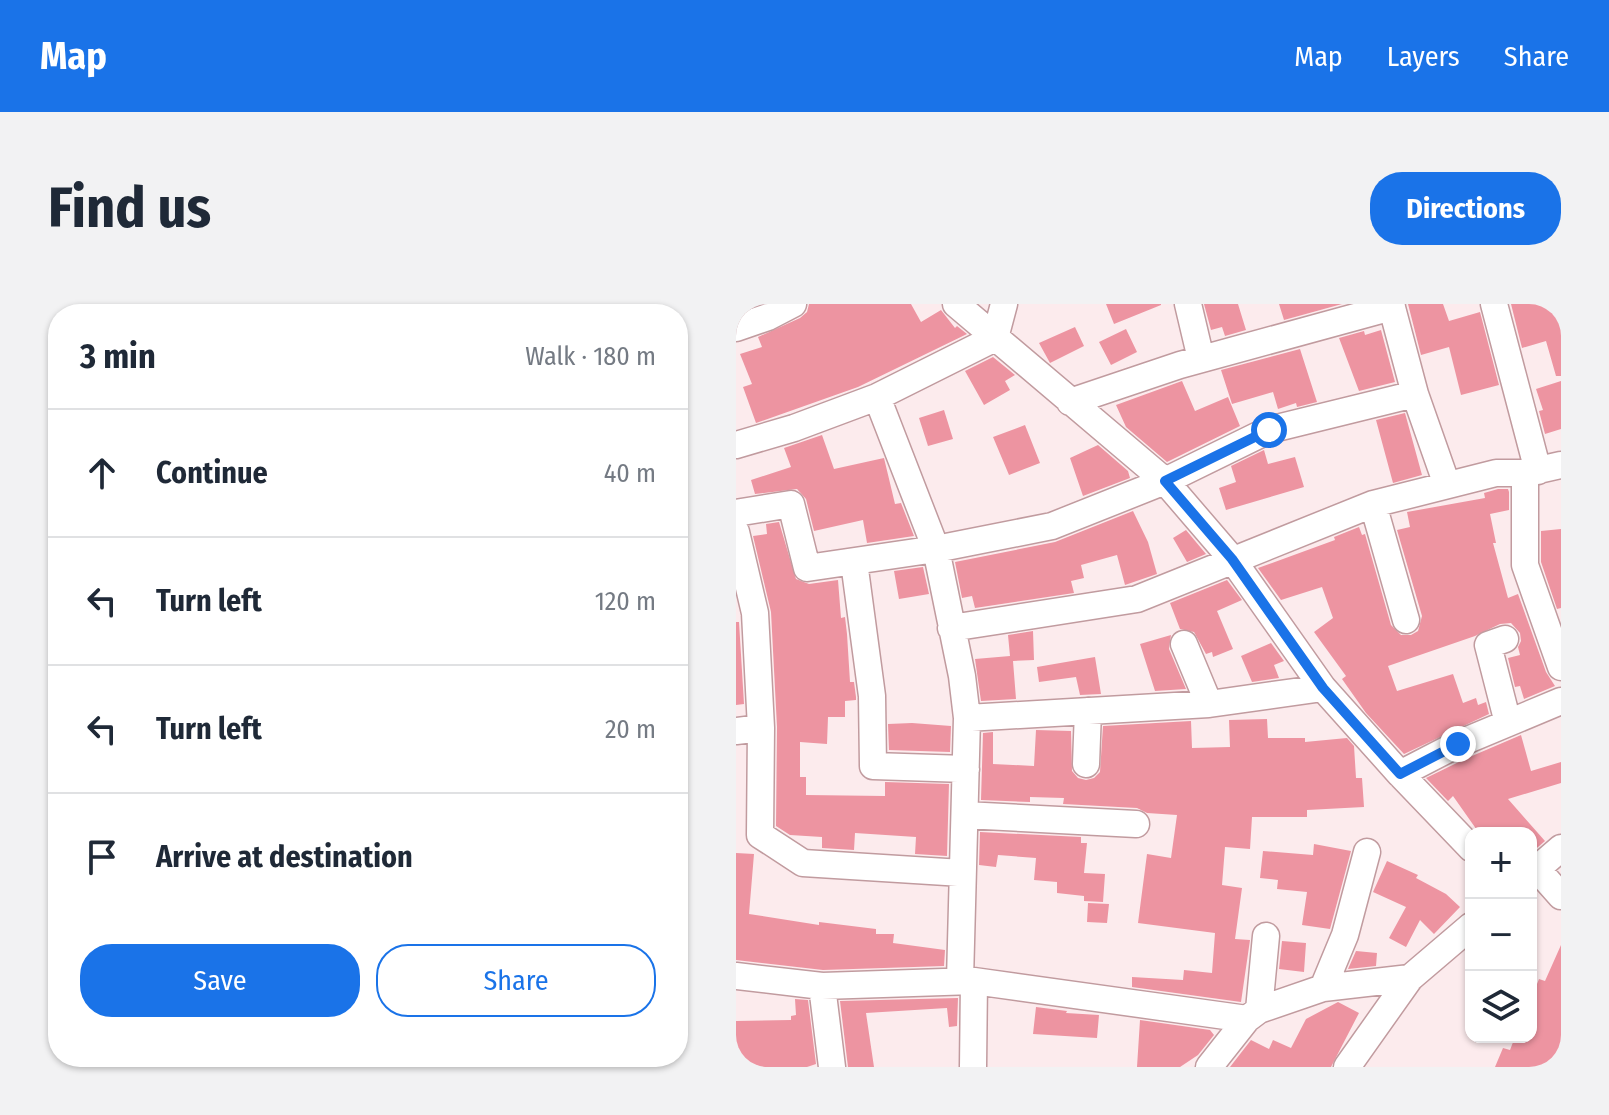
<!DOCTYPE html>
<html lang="en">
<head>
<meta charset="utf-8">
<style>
  body { margin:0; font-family:"Fira Sans Condensed",sans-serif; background:#f2f2f3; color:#1f2937 }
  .controls { position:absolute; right:24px; bottom:24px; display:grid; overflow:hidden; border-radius:16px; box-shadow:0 2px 6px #0004 }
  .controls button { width:72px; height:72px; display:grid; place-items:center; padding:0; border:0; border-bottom:2px solid #e0e1e3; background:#fff; color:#1f2937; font:40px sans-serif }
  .stop { position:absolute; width:24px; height:24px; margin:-18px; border:6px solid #1a73e8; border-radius:50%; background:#fff }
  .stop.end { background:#1a73e8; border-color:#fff; box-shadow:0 2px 8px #0008 }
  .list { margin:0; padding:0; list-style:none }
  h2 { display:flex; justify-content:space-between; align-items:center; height:104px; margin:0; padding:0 32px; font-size:34px }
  h2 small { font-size:26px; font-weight:400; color:#747a83 }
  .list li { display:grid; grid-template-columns:52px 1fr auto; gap:24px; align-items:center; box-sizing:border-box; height:128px; padding:0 32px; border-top:2px solid #e0e1e3 }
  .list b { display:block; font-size:30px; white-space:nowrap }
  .list em { font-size:26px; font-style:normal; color:#747a83 }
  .actions { display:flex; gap:16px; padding:24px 32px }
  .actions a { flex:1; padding:18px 0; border:2px solid #1a73e8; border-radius:32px; text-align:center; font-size:28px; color:#1a73e8 }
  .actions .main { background:#1a73e8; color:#fff }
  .icon { flex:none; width:44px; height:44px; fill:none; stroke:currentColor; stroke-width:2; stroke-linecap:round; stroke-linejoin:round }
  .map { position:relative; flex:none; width:825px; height:763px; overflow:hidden; border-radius:32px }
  header { display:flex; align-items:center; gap:48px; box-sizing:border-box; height:112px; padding:0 40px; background:#1a73e8; color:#fff }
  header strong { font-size:38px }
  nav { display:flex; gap:44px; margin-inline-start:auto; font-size:28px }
  .intro { display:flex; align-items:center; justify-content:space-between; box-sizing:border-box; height:192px; padding:0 48px }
  h1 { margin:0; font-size:56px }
  .button { padding:20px 36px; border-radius:32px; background:#1a73e8; color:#fff; font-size:28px; font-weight:700 }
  main { display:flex; gap:48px; padding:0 48px }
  aside { flex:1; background:#fff; border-radius:32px; box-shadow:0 2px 6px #0004 }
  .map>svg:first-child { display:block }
  .building { fill:#ed94a1 }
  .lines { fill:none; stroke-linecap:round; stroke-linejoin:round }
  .street-casing { stroke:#c19b9f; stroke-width:29 }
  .street { stroke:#fff; stroke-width:26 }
  .route { stroke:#1a73e8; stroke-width:10 }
</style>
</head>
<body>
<header>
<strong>Map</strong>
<nav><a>Map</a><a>Layers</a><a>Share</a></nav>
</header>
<div class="intro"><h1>Find us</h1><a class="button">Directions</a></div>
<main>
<aside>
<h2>3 min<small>Walk · 180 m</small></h2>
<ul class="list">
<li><svg class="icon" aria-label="ahead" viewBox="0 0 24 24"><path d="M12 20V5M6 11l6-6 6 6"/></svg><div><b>Continue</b></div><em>40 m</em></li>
<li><svg class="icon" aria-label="left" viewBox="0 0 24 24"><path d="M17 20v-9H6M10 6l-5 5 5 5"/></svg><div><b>Turn left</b></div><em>120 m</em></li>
<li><svg class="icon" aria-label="left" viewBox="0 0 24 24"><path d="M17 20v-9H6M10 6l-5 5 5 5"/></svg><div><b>Turn left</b></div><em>20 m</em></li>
<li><svg class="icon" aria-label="arrive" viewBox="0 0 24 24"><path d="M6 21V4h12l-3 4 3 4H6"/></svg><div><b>Arrive at destination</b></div></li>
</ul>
<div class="actions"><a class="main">Save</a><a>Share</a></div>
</aside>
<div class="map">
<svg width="825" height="763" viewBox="0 0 825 763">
  <rect width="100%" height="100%" fill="#fcebed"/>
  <path class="building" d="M 73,0 L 175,0 L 185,18 L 205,6 L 219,24 L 221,22 L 231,30 L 122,83 L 20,119 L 7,83 L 16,80 L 4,50 L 26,43 L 22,33 L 64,14 L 71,8 Z
    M 370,0 L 425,0 L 425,1 L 378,20 Z
    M 468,0 L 502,0 L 510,26 L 489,32 L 486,23 L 475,26 Z
    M 543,0 L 606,0 L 548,16 Z
    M 672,0 L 707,0 L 713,17 L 744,8 L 763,81 L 725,91 L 713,43 L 685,51 Z
    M 775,0 L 825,0 L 825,72 L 820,72 L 810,37 L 786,44 Z
    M 339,23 L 348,42 L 314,59 L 303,39 Z
    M 390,25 L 401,48 L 375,61 L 363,38 Z
    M 645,26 L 659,78 L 623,87 L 603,34 L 628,27 L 629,31 Z
    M 564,45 L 581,98 L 561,103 L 560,99 L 542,105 L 537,88 L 496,100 L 485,66 Z
    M 257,53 L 279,71 L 269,77 L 274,86 L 248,101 L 229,67 Z
    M 446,77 L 459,107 L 492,93 L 504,122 L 431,158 L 390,123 L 380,101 Z
    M 825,77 L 825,125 L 809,130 L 803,107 L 807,106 L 800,85 Z
    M 208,106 L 217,135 L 192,142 L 183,114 Z
    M 669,109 L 686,171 L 657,179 L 640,116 Z
    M 289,121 L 304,159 L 273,171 L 257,133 Z
    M 86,131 L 98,165 L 148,154 L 159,200 L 165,199 L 178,232 L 131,239 L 127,216 L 78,227 L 70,195 L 61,185 L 19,190 L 15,176 L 55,163 L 48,144 Z
    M 362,141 L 392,167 L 394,174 L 347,192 L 334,154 Z
    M 528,146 L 532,160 L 559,153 L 568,183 L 490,206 L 483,184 L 500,178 L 495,162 Z
    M 762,185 L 772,185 L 773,188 L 773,206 L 754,210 L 760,239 L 757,239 L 772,294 L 782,290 L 810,368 L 819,382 L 788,395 L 784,382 L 779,383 L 772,354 L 784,351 L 782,343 L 785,337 L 784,329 L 775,319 L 764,320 L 739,332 L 652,362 L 661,387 L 717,370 L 727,399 L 740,394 L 742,401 L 750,398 L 753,410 L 668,450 L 630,409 L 606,375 L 610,372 L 578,328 L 597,314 L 586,283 L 545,296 L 522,264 L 599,236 L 598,233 L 623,223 L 626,231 L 629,230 L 655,321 L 665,331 L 675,331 L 682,327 L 686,312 L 661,226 L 674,223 L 671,208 L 749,194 L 748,189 Z
    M 397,207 L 412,238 L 421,270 L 389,281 L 381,251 L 345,261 L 348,274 L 335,277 L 338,289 L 239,304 L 236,292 L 226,294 L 219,258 L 319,238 Z
    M 43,218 L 60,275 L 73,280 L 102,276 L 105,314 L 109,313 L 111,330 L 114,378 L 118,378 L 120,393 L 120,396 L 109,397 L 109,413 L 92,413 L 91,440 L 64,438 L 64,473 L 70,473 L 70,491 L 149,492 L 149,478 L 213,480 L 211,552 L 179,550 L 180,533 L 119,529 L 118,546 L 86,544 L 86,533 L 54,531 L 40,522 L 41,423 L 35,308 L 17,232 L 31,230 L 30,220 Z
    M 825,225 L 825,304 L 821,305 L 805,258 L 805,227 Z
    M 450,226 L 470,250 L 451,258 L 437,234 Z
    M 187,263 L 193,290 L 163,295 L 158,267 Z
    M 491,276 L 506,296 L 481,307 L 497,345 L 477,353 L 476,348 L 470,350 L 458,328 L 444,325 L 434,299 Z
    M 0,318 L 3,318 L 8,400 L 0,401 Z
    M 297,327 L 298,356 L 277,357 L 280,395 L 245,397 L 239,355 L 274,352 L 272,331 Z
    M 435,331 L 433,345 L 450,385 L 419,387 L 404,340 Z
    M 535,339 L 548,357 L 538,361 L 543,374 L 516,378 L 505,352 Z
    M 359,353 L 365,390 L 344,391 L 340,373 L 303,378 L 301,363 Z
    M 531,415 L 532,434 L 569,434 L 569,438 L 611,434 L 618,442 L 620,474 L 626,474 L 628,503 L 571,506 L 571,513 L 516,513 L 514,545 L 489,543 L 486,581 L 506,584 L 499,635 L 514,636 L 505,698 L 396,683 L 396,673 L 447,676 L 448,666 L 476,669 L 479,629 L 402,619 L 411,550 L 435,554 L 441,511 L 411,509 L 401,504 L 327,500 L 328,494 L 294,493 L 294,498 L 245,496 L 247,429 L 257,428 L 257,460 L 298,462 L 300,426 L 335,427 L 336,467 L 342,474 L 350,476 L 358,474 L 364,468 L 367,422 L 455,417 L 456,444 L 494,443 L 493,416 Z
    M 176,419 L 215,422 L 214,448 L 153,446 L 152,420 Z
    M 785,431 L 795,467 L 825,458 L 825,479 L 772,495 L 809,537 L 795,549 L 795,529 L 743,529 L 717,492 L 712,497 L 690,474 L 729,455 Z
    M 244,528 L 345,533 L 345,539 L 351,539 L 348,569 L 369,570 L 367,598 L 348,597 L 348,592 L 321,589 L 321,578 L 298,576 L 300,554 L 262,551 L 260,563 L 243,561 Z
    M 578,540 L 615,547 L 594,625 L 566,621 L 571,588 L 541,585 L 542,576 L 524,574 L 527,547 L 577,551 Z
    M 0,549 L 18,550 L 13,610 L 83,621 L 83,618 L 140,625 L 140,630 L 158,630 L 157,639 L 209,646 L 208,662 L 87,666 L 0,656 Z
    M 651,557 L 682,571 L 680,574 L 710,590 L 724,603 L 698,630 L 684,616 L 670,643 L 653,634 L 670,603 L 637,588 Z
    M 352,599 L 373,600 L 371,619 L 351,618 Z
    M 546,637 L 570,639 L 568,668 L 543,665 Z
    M 825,641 L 825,763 L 759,763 L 767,744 L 774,746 L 779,733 L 795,733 L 795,695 L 803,675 L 809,677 Z
    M 620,647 L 641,649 L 640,662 L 612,665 Z
    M 222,694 L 221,722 L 213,723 L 211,704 L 130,709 L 138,763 L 112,763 L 104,697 Z
    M 59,695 L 72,696 L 80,760 L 71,763 L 0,763 L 0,717 L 55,716 L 55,712 L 60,711 Z
    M 602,698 L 623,709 L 595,763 L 494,763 L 515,736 L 533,745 L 537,736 L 555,744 L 570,715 Z
    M 300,703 L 331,707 L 330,709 L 363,711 L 361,734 L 297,730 Z
    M 404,716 L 474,726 L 478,731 L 462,751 L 444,763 L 401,763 Z"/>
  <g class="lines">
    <g class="street-casing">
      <path id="street" d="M 220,0 L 429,177 L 496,255 L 587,384 L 664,470 L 735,544
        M 452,0 L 465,55
        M 655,0 L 679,90 L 711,181
        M 758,0 L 802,167
        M 0,24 L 32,13 L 57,0
        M 141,93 L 200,245 L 226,372 L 231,414 L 224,676
        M 334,98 L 444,61 L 656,3
        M 0,141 L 58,124 L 141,93 L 259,34 L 268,0
        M 789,169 L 789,261 L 825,363
        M 637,200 L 670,316
        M 0,209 L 55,200 L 71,264 L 200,245 L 316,222 L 429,177 L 533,126 L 679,90
        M 0,228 L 19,309 L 25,424 L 0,427
        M 118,258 L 136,392 L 137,462 L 230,465
        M 215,324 L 401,295 L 637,200 L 760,169 L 789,169 L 825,161
        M 769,335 L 752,341 L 772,419
        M 448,340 L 473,400
        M 231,414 L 473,400 L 587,384
        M 25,424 L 24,531 L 67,559 L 226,569
        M 350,460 L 352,407
        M 664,470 L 722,440 L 825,397
        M 229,511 L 400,520
        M 801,565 L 825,592
        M 795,570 L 825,544
        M 0,672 L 86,682 L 238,677 L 511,715
        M 86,682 L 96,763
        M 587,684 L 609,631 L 631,548
        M 523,706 L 530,632
        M 237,763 L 238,677
        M 473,763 L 511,715 L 523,706 L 587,684 L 674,674
        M 611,763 L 674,674 L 735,622"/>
    </g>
    <use href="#street" class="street"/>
  </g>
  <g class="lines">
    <path class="route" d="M 533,126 L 429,177 L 496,255 L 587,384 L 664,470 L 722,440"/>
  </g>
</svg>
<div class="controls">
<button>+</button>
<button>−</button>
<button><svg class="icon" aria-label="layers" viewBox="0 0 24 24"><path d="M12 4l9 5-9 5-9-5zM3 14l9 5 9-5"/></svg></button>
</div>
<div class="stop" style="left:533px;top:126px"></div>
<div class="stop end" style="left:722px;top:440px"></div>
</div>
</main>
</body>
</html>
